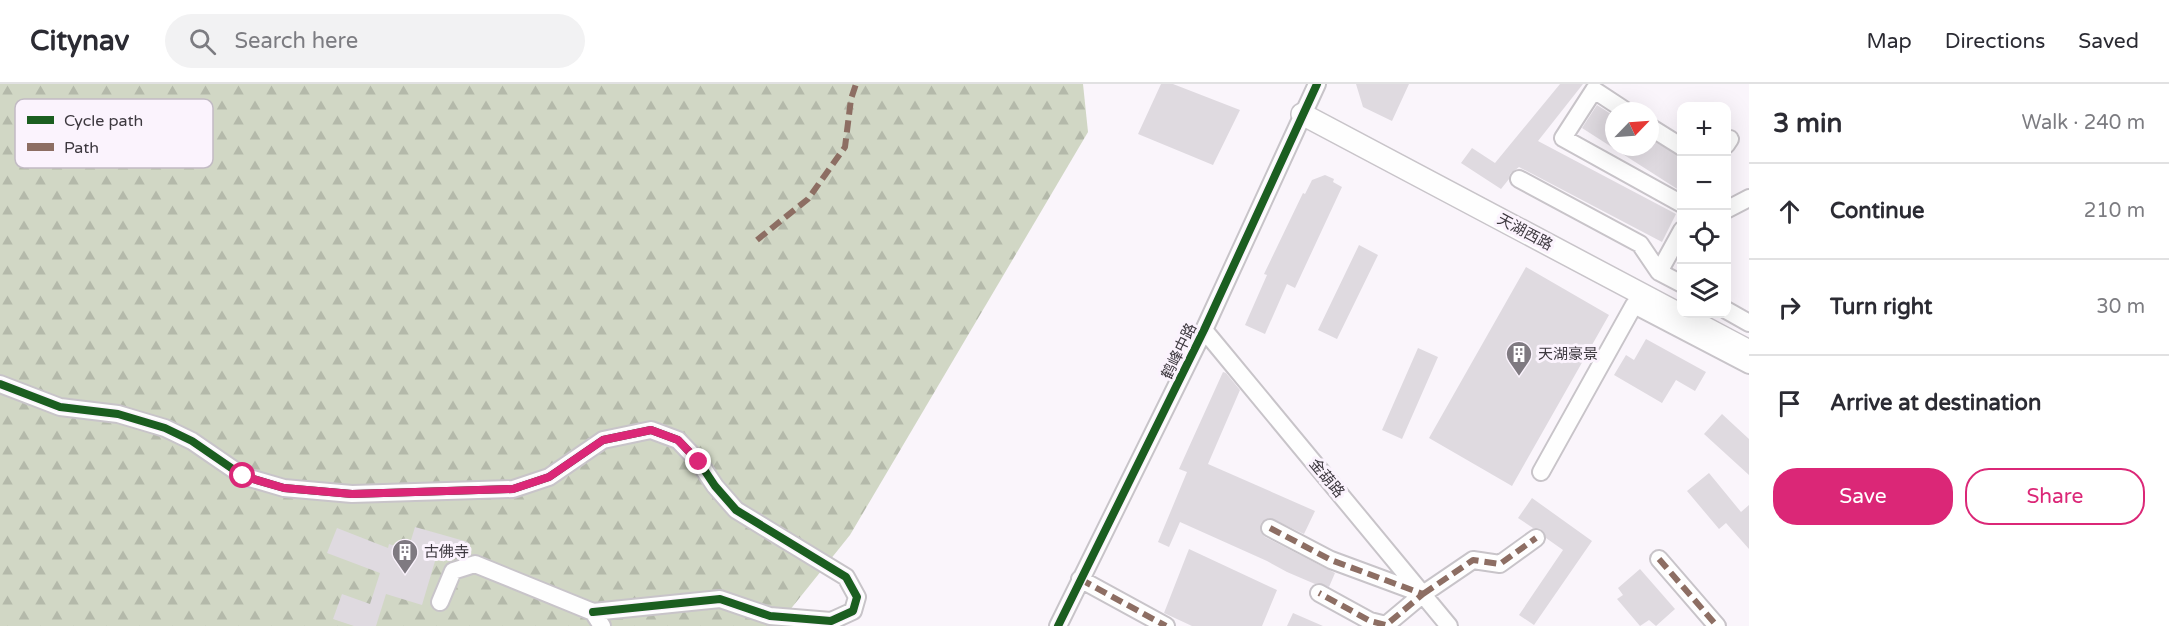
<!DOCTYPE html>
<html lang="en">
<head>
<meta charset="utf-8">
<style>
  body { margin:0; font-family:"Varela Round","Noto Sans SC",sans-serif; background:#f2f2f3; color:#2b2b33 }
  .controls { position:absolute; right:18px; top:18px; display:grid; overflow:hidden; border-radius:12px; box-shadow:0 6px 24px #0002 }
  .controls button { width:54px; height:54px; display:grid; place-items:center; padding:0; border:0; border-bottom:2px solid #e1e1e2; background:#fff; color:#2b2b33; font:30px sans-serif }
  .compass { position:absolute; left:1605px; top:18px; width:54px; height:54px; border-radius:50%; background:#fff; box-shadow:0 6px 24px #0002; rotate:65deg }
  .stop { position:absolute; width:18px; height:18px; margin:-14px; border:4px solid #db2777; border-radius:50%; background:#fff }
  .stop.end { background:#db2777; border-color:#fff; box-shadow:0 2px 6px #0008 }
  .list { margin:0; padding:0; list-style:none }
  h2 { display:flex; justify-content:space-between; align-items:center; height:78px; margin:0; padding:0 24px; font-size:26px }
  h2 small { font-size:20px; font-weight:400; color:#7c7c81 }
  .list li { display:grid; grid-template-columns:39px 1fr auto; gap:18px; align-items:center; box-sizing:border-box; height:96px; padding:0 24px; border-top:2px solid #e1e1e2 }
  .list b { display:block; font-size:22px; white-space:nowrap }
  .list em { font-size:20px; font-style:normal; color:#7c7c81 }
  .actions { display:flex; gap:12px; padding:18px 24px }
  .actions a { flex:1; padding:14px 0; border:2px solid #db2777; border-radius:24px; text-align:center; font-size:21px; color:#db2777 }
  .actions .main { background:#db2777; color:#fff }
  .icon { flex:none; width:33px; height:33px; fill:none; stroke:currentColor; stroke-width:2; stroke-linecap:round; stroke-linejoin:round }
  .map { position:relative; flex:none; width:1749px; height:542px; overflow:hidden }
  header { display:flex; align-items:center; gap:36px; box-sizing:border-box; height:84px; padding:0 30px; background:#fff; border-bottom:2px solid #e1e1e2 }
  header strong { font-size:28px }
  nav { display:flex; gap:33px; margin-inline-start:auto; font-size:21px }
  .search { width:420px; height:54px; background:#f2f2f3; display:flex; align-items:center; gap:15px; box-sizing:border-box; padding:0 21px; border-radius:33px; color:#7c7c81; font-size:22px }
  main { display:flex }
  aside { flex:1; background:#fff }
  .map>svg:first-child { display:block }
  .forest { fill:url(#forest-firs) }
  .building { fill:#dfdae0 }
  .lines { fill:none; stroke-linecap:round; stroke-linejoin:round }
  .minor-casing { stroke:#c8c4c9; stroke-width:20 }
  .major-casing { stroke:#c8c4c9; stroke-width:24 }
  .minor { stroke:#fefefe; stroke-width:16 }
  .major { stroke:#fefefe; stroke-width:21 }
  .quiet { stroke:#8d6e63; stroke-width:6; stroke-dasharray:12 6; stroke-linecap:butt }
  .cycleway-casing { stroke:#fbf3fd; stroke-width:11 }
  .cycleway { stroke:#1b5e20; stroke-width:8 }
  .route { stroke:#db2777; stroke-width:8 }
  .labels { text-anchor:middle; stroke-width:6; stroke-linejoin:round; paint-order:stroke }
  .street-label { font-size:15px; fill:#3d383f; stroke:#fbf3fd }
  .poi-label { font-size:15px; fill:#3d383f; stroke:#fbf3fd; text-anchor:start }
  .key { fill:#fbf3fd; stroke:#c2bbc4; stroke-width:1.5 }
  .key-label { font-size:16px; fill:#3d383f }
</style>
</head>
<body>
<header>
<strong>Citynav</strong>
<div class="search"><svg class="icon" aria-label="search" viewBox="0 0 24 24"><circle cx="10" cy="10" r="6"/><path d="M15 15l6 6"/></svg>Search here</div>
<nav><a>Map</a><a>Directions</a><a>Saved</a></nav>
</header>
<main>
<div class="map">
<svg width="1749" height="542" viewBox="0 0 1749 542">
  <defs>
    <pattern id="forest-firs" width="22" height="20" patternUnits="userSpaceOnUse" patternTransform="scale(1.5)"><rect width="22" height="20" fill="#d1d7c5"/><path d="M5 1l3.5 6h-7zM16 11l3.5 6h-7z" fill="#b4b9aa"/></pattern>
  </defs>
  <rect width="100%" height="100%" fill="#faf5fb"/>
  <path class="forest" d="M 0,0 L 1083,0 L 1088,48 L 850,451 L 777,542 L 0,542 Z"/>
  <path class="building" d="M 1161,0 L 1173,0 L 1240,26 L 1213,81 L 1138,50 Z
    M 1356,0 L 1409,0 L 1392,37 L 1363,23 Z
    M 1560,0 L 1583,0 L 1538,57 L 1676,130 L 1662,158 L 1519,83 L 1510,90 L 1509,95 L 1501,105 L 1461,79 L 1472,64 L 1495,79 Z
    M 1597,21 L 1614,32 L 1614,63 L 1650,63 L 1650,55 L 1682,73 L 1682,108 L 1582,44 Z
    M 1325,91 L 1334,95 L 1333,98 L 1342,103 L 1295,204 L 1287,200 L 1265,250 L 1245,241 L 1267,191 L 1264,190 L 1303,109 L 1305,110 L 1312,96 Z
    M 1359,161 L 1378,171 L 1337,255 L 1318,246 Z
    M 1526,183 L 1609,231 L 1512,402 L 1429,354 Z
    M 1646,255 L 1706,288 L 1695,307 L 1676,296 L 1662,319 L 1614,291 L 1626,271 L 1634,276 Z
    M 1418,264 L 1438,273 L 1402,355 L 1382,346 Z
    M 1223,288 L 1226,289 L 1240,306 L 1208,380 L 1315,427 L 1304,450 L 1270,434 L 1261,439 L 1260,445 L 1265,453 L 1335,489 L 1329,503 L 1319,499 L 1315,500 L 1287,488 L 1267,477 L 1180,438 L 1169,463 L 1158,458 L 1187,388 L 1179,385 Z
    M 1722,330 L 1749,355 L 1749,391 L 1704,350 Z
    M 1709,389 L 1741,428 L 1749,421 L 1749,465 L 1726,439 L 1719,445 L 1687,407 Z
    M 1532,414 L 1592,457 L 1534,541 L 1519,531 L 1563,466 L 1546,454 L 1541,445 L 1533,444 L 1518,434 Z
    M 415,443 L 468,458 L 464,472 L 461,474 L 438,467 L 422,521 L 386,510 L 376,542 L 354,542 L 333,535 L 342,510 L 370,520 L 380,489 L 327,469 L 337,444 L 388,464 L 389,460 L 408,466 Z
    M 1189,465 L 1277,506 L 1262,542 L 1192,542 L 1164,529 Z
    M 1640,485 L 1675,525 L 1656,542 L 1649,536 L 1640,542 L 1617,515 L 1623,511 L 1618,504 Z
    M 1293,529 L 1323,542 L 1287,542 Z"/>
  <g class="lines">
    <g class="minor-casing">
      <path id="minor" d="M 1626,27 L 1594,6 L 1563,54 L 1682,120
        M 1650,43 L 1682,63
        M 1726,61 L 1730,55
        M 1519,95 L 1640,160 L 1659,188
        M 1726,126 L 1749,114
        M 1682,146 L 1659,188 L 1682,200
        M 1726,226 L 1749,239
        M 1204,246 L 1449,542
        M 0,300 L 60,323 L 118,330 L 165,344 L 192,357 L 243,392 L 284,404 L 352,410 L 513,405 L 549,393 L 603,356 L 651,346 L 678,356 L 699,378 L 715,402 L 736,426 L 846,493 L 857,513 L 853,527 L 831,537 L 770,532 L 720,515 L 593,528
        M 1541,388 L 1634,221 L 1749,281
        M 1270,444 L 1331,476 L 1423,510 L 1386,541 L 1370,537 L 1319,509
        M 1659,475 L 1717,542
        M 1080,495 L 1166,542
        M 1423,510 L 1473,476 L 1500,480 L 1536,454
        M 440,518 L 453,487 L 475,480 L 593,528 L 602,542
        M 1058,542 L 1204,246 L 1317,0"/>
    </g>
    <g class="major-casing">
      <path id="major" d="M 1302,30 L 1749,267"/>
    </g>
    <use href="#minor" class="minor"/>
    <use href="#major" class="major"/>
    <path class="quiet" d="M 757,156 L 808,115 L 845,63 L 851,15 L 856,0
      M 1270,444 L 1331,476 L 1423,510 L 1386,541 L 1370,537 L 1319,509
      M 1659,475 L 1717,542
      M 1080,495 L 1166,542
      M 1423,510 L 1473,476 L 1500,480 L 1536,454"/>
    <g class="cycleway-casing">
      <path id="cycleway" d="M 0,300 L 60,323 L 118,330 L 165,344 L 192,357 L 243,392 L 284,404 L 352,410 L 513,405 L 549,393 L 603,356 L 651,346 L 678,356 L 699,378 L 715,402 L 736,426 L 846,493 L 857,513 L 853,527 L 831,537 L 770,532 L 720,515 L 593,528
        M 1058,542 L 1204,246 L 1317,0"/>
    </g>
    <use href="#cycleway" class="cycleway"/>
  </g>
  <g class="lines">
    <path class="route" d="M 243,392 L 284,404 L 352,410 L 513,405 L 549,393 L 603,356 L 651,346 L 678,356 L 699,378"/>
  </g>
  <defs>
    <g id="building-pin" transform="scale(1.35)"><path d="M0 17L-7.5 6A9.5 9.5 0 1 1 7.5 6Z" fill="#7f7a81" stroke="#fbf3fd"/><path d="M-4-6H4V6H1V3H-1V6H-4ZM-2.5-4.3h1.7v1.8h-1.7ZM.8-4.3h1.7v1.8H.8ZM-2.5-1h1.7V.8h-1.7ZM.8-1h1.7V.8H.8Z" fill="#fff"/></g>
  </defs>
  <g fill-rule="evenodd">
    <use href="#building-pin" x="1519" y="270"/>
    <use href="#building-pin" x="405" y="468"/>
  </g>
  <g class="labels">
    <g class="street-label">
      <text transform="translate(1525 148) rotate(28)" y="5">天湖西路</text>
      <text transform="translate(1179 267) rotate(-64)" y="5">鹤峰中路</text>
      <text transform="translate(1327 394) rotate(50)" y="5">金葫路</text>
    </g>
    <g class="poi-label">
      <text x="1538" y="275">天湖豪景</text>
      <text x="424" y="473">古佛寺</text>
    </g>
  </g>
  <rect x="15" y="15" width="198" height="69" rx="9" class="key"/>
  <rect x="27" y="32" width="27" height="8" fill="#1b5e20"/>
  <rect x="27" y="59" width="27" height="8" fill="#8d6e63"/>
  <g class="key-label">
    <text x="64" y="42">Cycle path</text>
    <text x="64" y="69">Path</text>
  </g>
</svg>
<div class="controls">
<button>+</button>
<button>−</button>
<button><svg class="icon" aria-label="locate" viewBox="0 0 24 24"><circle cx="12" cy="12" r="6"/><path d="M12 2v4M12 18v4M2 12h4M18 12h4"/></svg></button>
<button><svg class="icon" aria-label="layers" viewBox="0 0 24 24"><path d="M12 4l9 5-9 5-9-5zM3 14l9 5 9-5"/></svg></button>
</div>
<svg class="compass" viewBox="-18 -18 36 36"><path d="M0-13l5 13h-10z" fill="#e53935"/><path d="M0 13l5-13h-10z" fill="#7c7c81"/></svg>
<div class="stop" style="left:243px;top:392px"></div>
<div class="stop end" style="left:699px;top:378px"></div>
</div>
<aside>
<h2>3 min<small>Walk · 240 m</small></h2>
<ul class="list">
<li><svg class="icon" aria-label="ahead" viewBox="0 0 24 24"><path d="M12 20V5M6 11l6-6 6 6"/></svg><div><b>Continue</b></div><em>210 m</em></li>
<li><svg class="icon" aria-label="right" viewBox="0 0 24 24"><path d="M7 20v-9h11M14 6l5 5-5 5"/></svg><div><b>Turn right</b></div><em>30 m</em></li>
<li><svg class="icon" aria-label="arrive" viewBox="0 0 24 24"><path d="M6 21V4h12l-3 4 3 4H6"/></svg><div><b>Arrive at destination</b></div></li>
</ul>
<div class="actions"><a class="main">Save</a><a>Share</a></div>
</aside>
</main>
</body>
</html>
